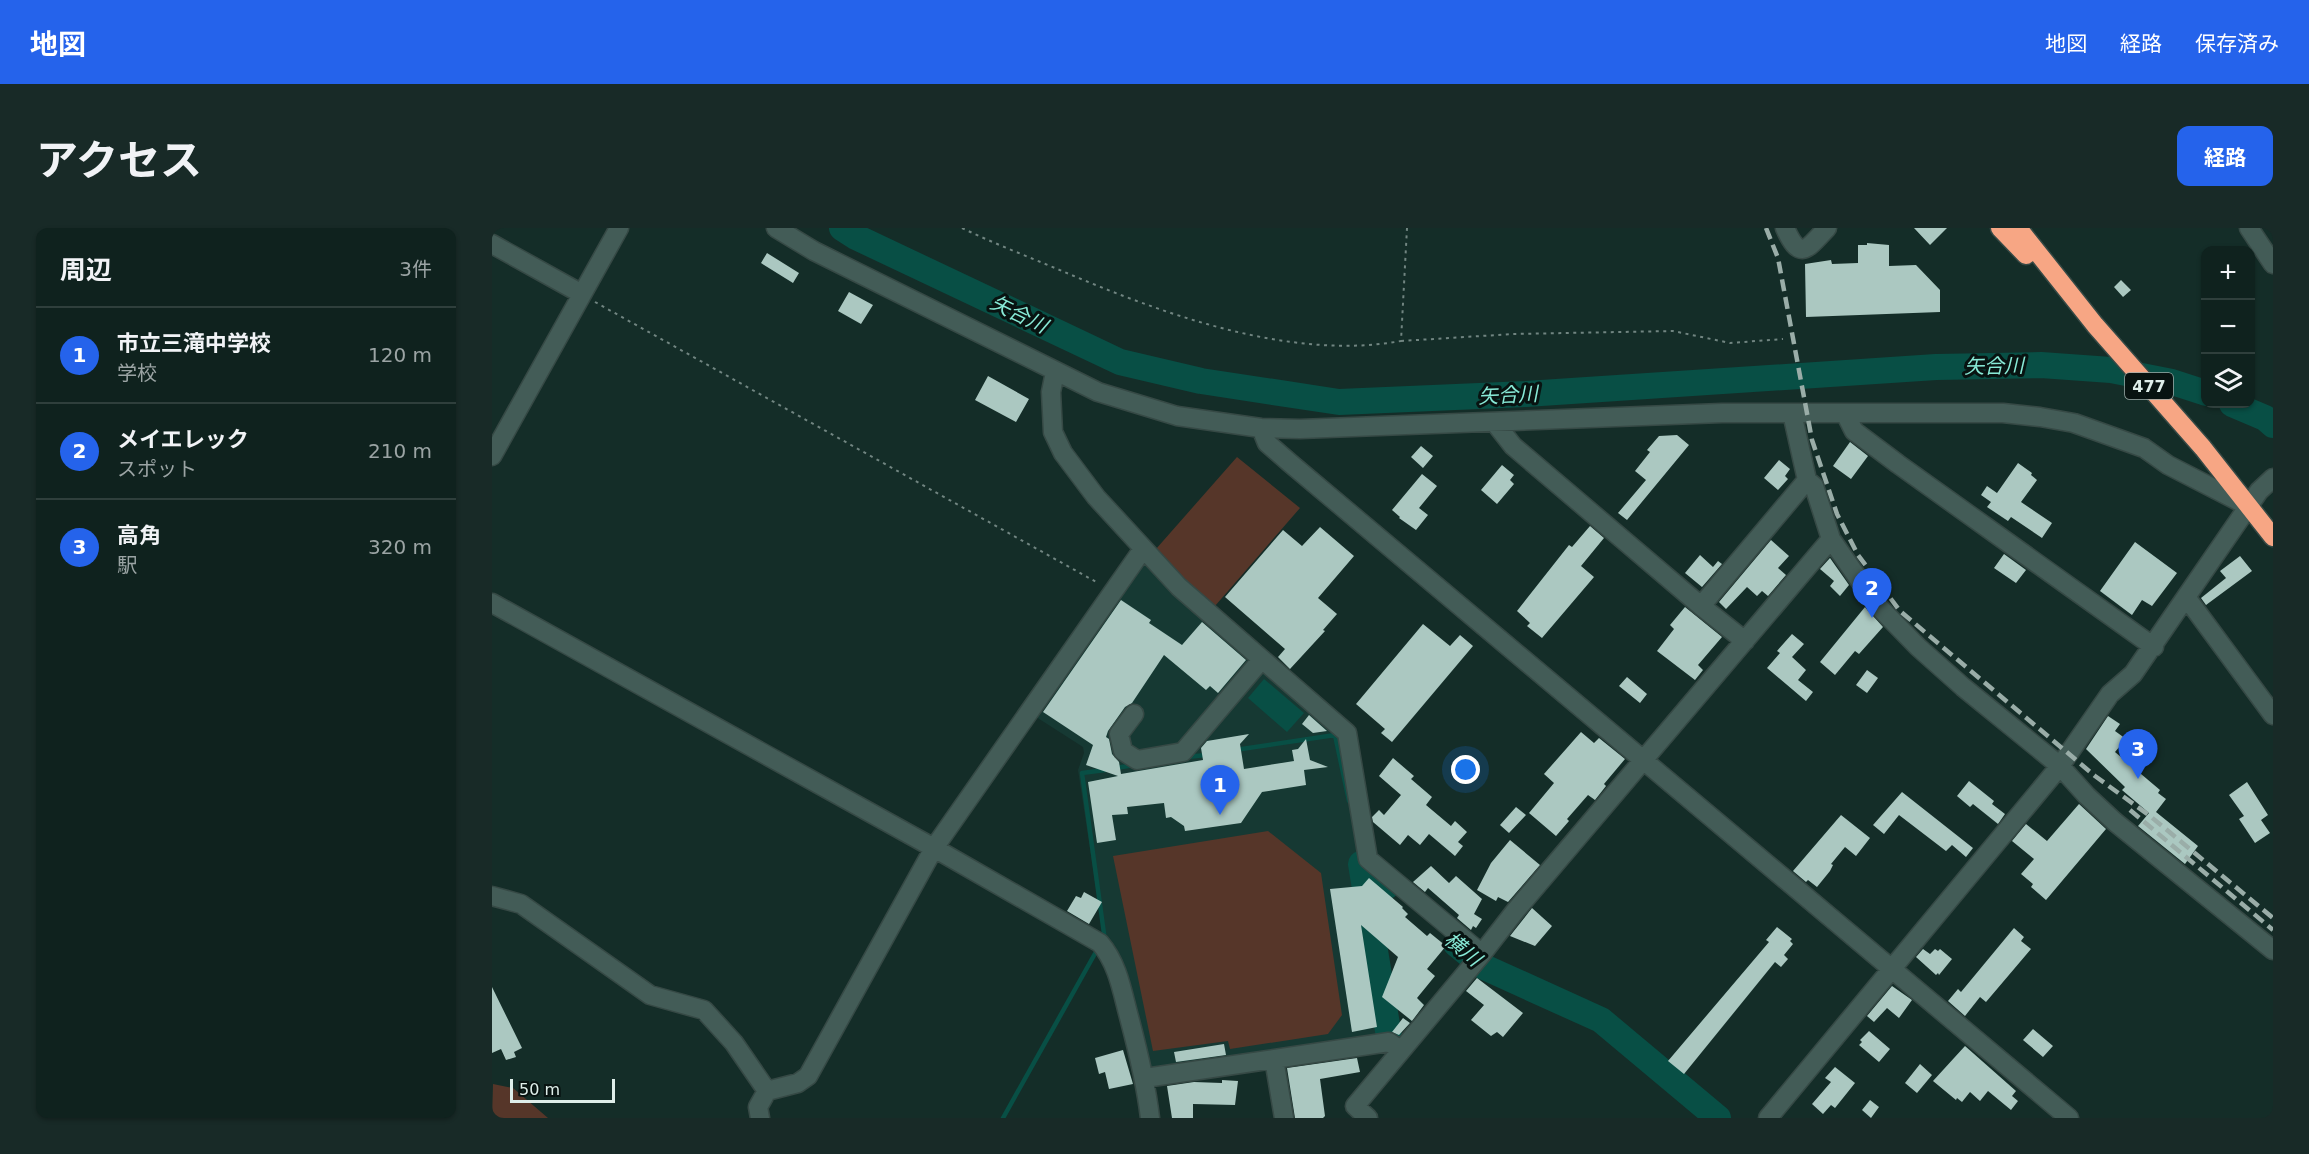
<!DOCTYPE html>
<html lang="ja">
<head>
<meta charset="utf-8">
<style>
  body { margin:0; font-family:"DejaVu Sans","Noto Sans JP",sans-serif; background:#182a27; color:#f1f3f6 }
  .controls { position:absolute; right:18px; top:18px; display:grid; overflow:hidden; border-radius:12px; box-shadow:0 2px 4px #0004 }
  .controls button { width:54px; height:54px; display:grid; place-items:center; padding:0; border:0; border-bottom:2px solid #2f3f3c; background:#0f221e; color:#f1f3f6; font:30px sans-serif }
  .scale { position:absolute; left:18px; bottom:15px; width:105px; box-sizing:border-box; padding-left:6px; border:3px solid #dfeeea; border-top:0; font-size:16px; line-height:21px; white-space:nowrap; color:#dfeeea; -webkit-text-stroke:4px #081311; paint-order:stroke }
  .you { position:absolute; left:974px; top:542px; width:21px; height:21px; margin:-15px; border:4px solid #fff; border-radius:50%; background:#1a73e8; box-shadow:0 0 0 9px #1a73e833 }
  .badge { display:grid; place-items:center; width:39px; height:39px; border-radius:50%; background:#2563eb; color:#fff; font-size:20px; font-weight:700 }
  .pin { position:absolute; translate:-50% -50px; filter:drop-shadow(0 2px 3px #0008) }
  .pin::after { content:''; position:absolute; top:32px; width:21px; height:18px; background:inherit; clip-path:polygon(0 0,100% 0,50% 100%) }
  .list { margin:0; padding:0; list-style:none }
  h2 { display:flex; justify-content:space-between; align-items:center; height:78px; margin:0; padding:0 24px; font-size:26px }
  h2 small { font-size:20px; font-weight:400; color:#9ba4a4 }
  .list li { display:grid; grid-template-columns:39px 1fr auto; gap:18px; align-items:center; box-sizing:border-box; height:96px; padding:0 24px; border-top:2px solid #2f3f3c }
  .list b { display:block; font-size:22px; white-space:nowrap }
  .list p { margin:0; font-size:20px; white-space:nowrap; color:#9ba4a4 }
  .list em { font-size:20px; font-style:normal; color:#9ba4a4 }
  .icon { flex:none; width:33px; height:33px; fill:none; stroke:currentColor; stroke-width:2; stroke-linecap:round; stroke-linejoin:round }
  .map { position:relative; flex:none; width:1781px; height:890px; overflow:hidden; border-radius:12px }
  header { display:flex; align-items:center; gap:36px; box-sizing:border-box; height:84px; padding:0 30px; background:#2563eb; color:#fff }
  header strong { font-size:28px }
  nav { display:flex; gap:33px; margin-inline-start:auto; font-size:21px }
  .intro { display:flex; align-items:center; justify-content:space-between; box-sizing:border-box; height:144px; padding:0 36px }
  h1 { margin:0; font-size:42px }
  .button { padding:15px 27px; border-radius:12px; background:#2563eb; color:#fff; font-size:21px; font-weight:700 }
  main { display:flex; gap:36px; padding:0 36px }
  aside { flex:1; background:#0f221e; border-radius:12px; box-shadow:0 2px 4px #0004 }
  .map>svg:first-child { display:block }
  .built { fill:#163933 }
  .green { fill:#563629 }
  .water { fill:#084f45 }
  .lines { fill:none; stroke-linecap:round; stroke-linejoin:round }
  .stream { stroke:#084f45; stroke-width:4.5 }
  .river { stroke:#084f45; stroke-width:26 }
  .building { fill:#abc8c1 }
  .minor-casing { stroke:#364945; stroke-width:21 }
  .highway-casing { stroke:#364945; stroke-width:21 }
  .path { stroke:#718581; stroke-width:2; stroke-dasharray:3 4.5; stroke-linecap:butt }
  .minor { stroke:#435c57; stroke-width:18 }
  .highway { stroke:#f7a684; stroke-width:18 }
  .rail { stroke:#9aada8; stroke-width:4.5; stroke-dasharray:12 6; stroke-linecap:butt }
  .labels { text-anchor:middle; stroke-width:6; stroke-linejoin:round; paint-order:stroke }
  .shield { fill:#081311; stroke:#9eaca9; stroke-width:1.5 }
  .shield-label { font-size:16px; font-weight:bold; fill:#dfeeea }
  .water-label { font-size:20px; font-style:italic; fill:#88ead7; stroke:#081311 }
</style>
</head>
<body>
<header>
<strong>地図</strong>
<nav><a>地図</a><a>経路</a><a>保存済み</a></nav>
</header>
<div class="intro"><h1>アクセス</h1><a class="button">経路</a></div>
<main>
<aside>
<h2>周辺<small>3件</small></h2>
<ul class="list">
<li><span class="badge">1</span><div><b>市立三滝中学校</b><p>学校</p></div><em>120 m</em></li>
<li><span class="badge">2</span><div><b>メイエレック</b><p>スポット</p></div><em>210 m</em></li>
<li><span class="badge">3</span><div><b>高角</b><p>駅</p></div><em>320 m</em></li>
</ul>
</aside>
<div class="map">
<svg width="1781" height="890" viewBox="0 0 1781 890">
  <rect width="100%" height="100%" fill="#142d28"/>
  <path class="built" d="M 651,331 L 850,506 L 871,632 L 860,641 L 888,812 L 656,845 L 612,713 L 586,542 L 592,525 L 591,519 L 541,487 Z"/>
  <path class="green" d="M 745,229 L 808,280 L 723,378 L 689,350 L 664,321 Z
    M 776,603 L 829,645 L 850,787 L 836,806 L 738,821 L 736,813 L 661,823 L 621,628 Z
    M 1,856 L 21,860 L 56,890 L 0,890 Z"/>
  <path class="water" d="M 772,451 L 812,485 L 795,504 L 756,470 Z"/>
  <g class="lines">
    <path class="stream" d="M 743,522 L 843,507 L 857,573
      M 695,529 L 714,527
      M 624,540 L 642,537
      M 613,542 L 590,545 L 613,713
      M 511,890 L 605,722"/>
    <path class="river" d="M 350,0 L 364,9 L 628,134 L 709,153 L 847,174 L 1034,166 L 1444,139 L 1549,137 L 1619,142 L 1680,154 L 1714,165
      M 1740,176 L 1773,190 L 1781,197
      M 895,658 L 869,636 L 897,809
      M 964,716 L 992,739 L 1109,792 L 1226,890"/>
  </g>
  <path class="building" d="M 1422,0 L 1455,0 L 1438,17 Z
    M 1375,15 L 1397,17 L 1397,38 L 1424,37 L 1448,62 L 1448,84 L 1314,89 L 1313,36 L 1339,32 L 1340,36 L 1366,35 L 1366,17 L 1375,17 Z
    M 275,25 L 307,45 L 301,55 L 269,35 Z
    M 1629,52 L 1639,62 L 1631,69 L 1622,59 Z
    M 357,64 L 381,77 L 369,96 L 346,83 Z
    M 496,148 L 537,171 L 524,194 L 483,172 Z
    M 1185,207 L 1197,217 L 1135,292 L 1126,285 L 1154,252 L 1143,243 L 1158,224 L 1155,222 L 1167,208 Z
    M 1358,214 L 1376,228 L 1359,251 L 1341,238 Z
    M 929,218 L 941,228 L 931,240 L 919,229 Z
    M 1287,232 L 1298,241 L 1293,248 L 1296,251 L 1286,262 L 1272,250 Z
    M 1526,235 L 1540,245 L 1539,247 L 1545,252 L 1529,274 L 1560,295 L 1550,310 L 1519,289 L 1516,293 L 1495,279 L 1499,274 L 1489,267 L 1495,258 L 1505,265 Z
    M 1010,237 L 1022,247 L 1018,252 L 1022,256 L 1005,276 L 989,262 Z
    M 930,246 L 945,258 L 927,280 L 936,287 L 924,302 L 907,290 L 908,289 L 900,282 Z
    M 1098,298 L 1112,310 L 1089,338 L 1102,349 L 1050,410 L 1035,398 L 1038,395 L 1025,383 L 1077,317 L 1080,319 Z
    M 828,299 L 862,328 L 826,370 L 845,386 L 831,402 L 833,403 L 798,441 L 786,429 L 793,421 L 733,369 L 791,302 L 810,318 Z
    M 1279,312 L 1297,328 L 1286,340 L 1294,347 L 1276,368 L 1270,363 L 1265,368 L 1255,359 L 1234,381 L 1227,374 Z
    M 1643,314 L 1685,345 L 1660,378 L 1650,372 L 1640,387 L 1608,363 Z
    M 1512,326 L 1534,342 L 1524,355 L 1502,340 Z
    M 1208,327 L 1221,339 L 1226,333 L 1230,336 L 1210,359 L 1193,345 Z
    M 1748,328 L 1760,343 L 1714,377 L 1709,370 L 1734,350 L 1728,343 Z
    M 1338,330 L 1357,357 L 1348,368 L 1338,358 L 1342,353 L 1328,341 Z
    M 629,372 L 659,392 L 657,395 L 690,417 L 710,394 L 754,432 L 726,465 L 718,458 L 714,462 L 672,427 L 640,475 L 633,479 L 616,503 L 614,509 L 617,511 L 620,526 L 627,534 L 629,546 L 711,532 L 709,520 L 715,513 L 757,506 L 748,516 L 752,541 L 802,533 L 800,522 L 806,521 L 814,511 L 818,532 L 836,539 L 812,542 L 814,557 L 770,564 L 749,595 L 693,603 L 692,598 L 679,589 L 674,590 L 672,575 L 635,579 L 636,586 L 620,587 L 624,612 L 605,615 L 596,554 L 626,548 L 594,537 L 601,517 L 551,484 Z
    M 1193,379 L 1230,409 L 1206,437 L 1211,442 L 1203,452 L 1165,423 L 1182,401 L 1178,397 Z
    M 1373,379 L 1391,399 L 1367,426 L 1363,423 L 1343,447 L 1328,434 Z
    M 931,396 L 958,418 L 968,407 L 981,418 L 900,514 L 889,505 L 893,501 L 864,476 Z
    M 1300,406 L 1312,416 L 1300,429 L 1314,442 L 1306,452 L 1321,464 L 1314,473 L 1275,440 L 1288,425 L 1285,423 Z
    M 1375,442 L 1386,450 L 1375,465 L 1364,457 Z
    M 1135,449 L 1155,466 L 1148,475 L 1127,458 Z
    M 817,487 L 835,503 L 821,505 L 810,496 Z
    M 1616,488 L 1628,496 L 1623,503 L 1634,511 L 1623,524 L 1668,562 L 1666,565 L 1674,571 L 1664,584 L 1706,618 L 1693,636 L 1646,598 L 1657,585 L 1630,562 L 1633,559 L 1594,521 Z
    M 1089,504 L 1102,515 L 1107,510 L 1133,531 L 1112,556 L 1114,558 L 1103,572 L 1096,567 L 1075,591 L 1077,593 L 1064,608 L 1037,585 L 1062,555 L 1052,546 Z
    M 901,530 L 922,548 L 919,551 L 940,569 L 934,577 L 959,598 L 963,593 L 975,604 L 966,614 L 971,618 L 963,628 L 937,606 L 928,617 L 916,607 L 908,617 L 881,594 L 880,589 L 887,582 L 892,587 L 909,567 L 887,548 Z
    M 1477,553 L 1502,573 L 1500,576 L 1513,586 L 1506,596 L 1481,576 L 1478,579 L 1465,568 Z
    M 1755,554 L 1776,587 L 1769,592 L 1778,605 L 1763,615 L 1747,591 L 1752,588 L 1737,567 Z
    M 1410,564 L 1481,620 L 1474,629 L 1460,617 L 1454,623 L 1407,587 L 1392,606 L 1381,597 Z
    M 1587,576 L 1614,601 L 1554,672 L 1539,659 L 1541,656 L 1529,646 L 1542,631 L 1520,613 L 1534,596 L 1555,613 Z
    M 1024,579 L 1034,587 L 1017,605 L 1008,597 Z
    M 1349,587 L 1378,610 L 1364,628 L 1353,619 L 1339,636 L 1341,637 L 1338,643 L 1325,659 L 1316,652 L 1314,654 L 1301,643 Z
    M 1018,612 L 1048,637 L 1016,674 L 1006,669 L 1004,673 L 985,662 L 999,635 Z
    M 939,638 L 957,655 L 964,648 L 990,671 L 982,686 L 990,691 L 984,700 L 981,698 L 979,702 L 965,690 L 967,687 L 936,660 L 933,664 L 921,654 Z
    M 877,650 L 911,679 L 910,680 L 916,686 L 913,689 L 935,708 L 938,705 L 954,718 L 935,741 L 943,748 L 925,770 L 932,777 L 920,793 L 890,769 L 906,729 L 869,697 L 885,799 L 860,804 L 838,661 L 870,658 Z
    M 592,664 L 610,674 L 597,696 L 575,683 L 584,668 L 589,670 Z
    M 1040,680 L 1060,698 L 1043,718 L 1018,708 Z
    M 1285,699 L 1300,711 L 1298,713 L 1301,716 L 1292,727 L 1296,731 L 1289,739 L 1283,734 L 1192,846 L 1176,833 L 1277,714 L 1274,712 Z
    M 1522,700 L 1532,709 L 1529,713 L 1539,721 L 1494,774 L 1488,769 L 1473,788 L 1456,773 L 1466,761 L 1469,764 Z
    M 1431,721 L 1438,726 L 1443,721 L 1446,723 L 1448,721 L 1460,731 L 1447,747 L 1446,745 L 1444,747 L 1424,729 Z
    M 985,750 L 1031,785 L 1011,809 L 1005,804 L 999,808 L 979,792 L 992,777 L 974,763 Z
    M 1400,758 L 1420,772 L 1407,790 L 1395,780 L 1382,794 L 1375,788 Z
    M 0,759 L 30,820 L 22,824 L 24,829 L 14,832 L 9,821 L 0,825 Z
    M 911,790 L 918,795 L 907,807 L 900,804 Z
    M 1541,801 L 1561,818 L 1551,829 L 1531,812 Z
    M 1377,803 L 1398,821 L 1387,834 L 1367,817 L 1370,814 L 1368,812 Z
    M 732,816 L 734,827 L 684,834 L 682,824 Z
    M 1473,818 L 1524,863 L 1520,868 L 1526,873 L 1519,882 L 1496,863 L 1488,873 L 1478,864 L 1470,874 L 1465,870 L 1464,872 L 1441,853 Z
    M 631,822 L 641,856 L 617,861 L 613,844 L 607,846 L 603,830 Z
    M 865,830 L 868,844 L 828,851 L 833,888 L 831,890 L 803,890 L 795,840 Z
    M 1428,836 L 1440,847 L 1425,865 L 1413,855 Z
    M 1343,839 L 1363,855 L 1343,880 L 1339,877 L 1331,886 L 1320,876 L 1339,854 L 1333,850 Z
    M 730,852 L 746,853 L 743,877 L 701,876 L 701,890 L 680,890 L 675,858 L 702,854 L 730,855 Z
    M 1378,872 L 1387,879 L 1379,890 L 1370,882 Z"/>
  <g class="lines">
    <g class="minor-casing">
      <path id="minor" d="M 284,0 L 322,23 L 606,164 L 685,188 L 769,200 L 808,201 L 1230,185 L 1511,185 L 1548,189 L 1582,195 L 1652,220 L 1676,237 L 1756,278
        M 1293,0 C 1308,34 1315,21 1335,0
        M 1757,0 L 1781,36
        M 0,16 L 90,66
        M 563,144 L 559,164 L 561,204 L 571,225 L 604,269 L 687,359 L 855,505 L 876,631 L 990,726
        M 1353,185 L 1362,203 L 1406,236 L 1662,419
        M 1003,195 L 1021,218 L 1209,378 L 1253,413
        M 769,200 L 775,215 L 798,235 L 1577,890
        M 0,228 L 127,0
        M 1339,311 L 1384,376 L 1426,419 L 1471,459 L 1568,538 L 1595,568 L 1623,594 L 1781,722
        M 1694,369 L 1781,487
        M 0,375 L 442,620 L 608,715 C 626,736 630,763 637,789 C 646,823 654,855 658,890
        M 1209,378 L 1315,252
        M 642,486 L 627,506 L 631,523 L 645,532 L 691,524 L 770,431
        M 0,668 L 29,676 L 158,767 L 212,782 L 242,815 L 275,863 L 306,855 L 316,848 L 442,620 L 651,321
        M 782,831 L 792,890
        M 653,850 L 897,814 L 908,822
        M 268,890 L 266,879 L 275,863
        M 876,890 L 863,878 L 989,727 L 1024,682 L 1339,311 L 1322,258 L 1315,252 L 1300,185
        M 1276,890 L 1568,538 L 1618,466 L 1641,446 L 1767,263 L 1781,250"/>
    </g>
    <g class="highway-casing">
      <path id="highway" d="M 1508,0 L 1534,27
        M 1526,0 L 1603,97 L 1711,220 L 1781,309"/>
    </g>
    <path class="path" d="M 470,0 C 503,16 537,29 570,43 C 671,86 798,133 909,113 L 915,0
      M 103,74 L 606,355
      M 909,113 L 1021,106 L 1181,103 L 1238,115 L 1291,111"/>
    <use href="#minor" class="minor"/>
    <use href="#highway" class="highway"/>
    <path class="rail" d="M 1274,0 L 1286,30 L 1320,212 L 1345,286 L 1366,327 L 1408,383 L 1603,548 L 1658,588 L 1781,690
      M 1638,582 L 1781,702"/>
  </g>
  <g class="labels">
    <rect class="shield" x="1633" y="145" width="48" height="26" rx="4.5"/>
    <g class="shield-label">
      <text x="1657" y="164">477</text>
    </g>
    <g class="water-label">
      <text transform="translate(527 86) rotate(26)" y="7">矢合川</text>
      <text transform="translate(1502 138) rotate(-1)" y="7">矢合川</text>
      <text transform="translate(1016 167) rotate(-3)" y="7">矢合川</text>
      <text transform="translate(971 721) rotate(39)" y="7">横川</text>
    </g>
  </g>
</svg>
<div class="controls">
<button>+</button>
<button>−</button>
<button><svg class="icon" aria-label="layers" viewBox="0 0 24 24"><path d="M12 4l9 5-9 5-9-5zM3 14l9 5 9-5"/></svg></button>
</div>
<div class="scale">50 m</div>
<div class="you"></div>
<div class="pin badge" style="left:728px;top:587px">1</div>
<div class="pin badge" style="left:1380px;top:390px">2</div>
<div class="pin badge" style="left:1646px;top:551px">3</div>
</div>
</main>
</body>
</html>
